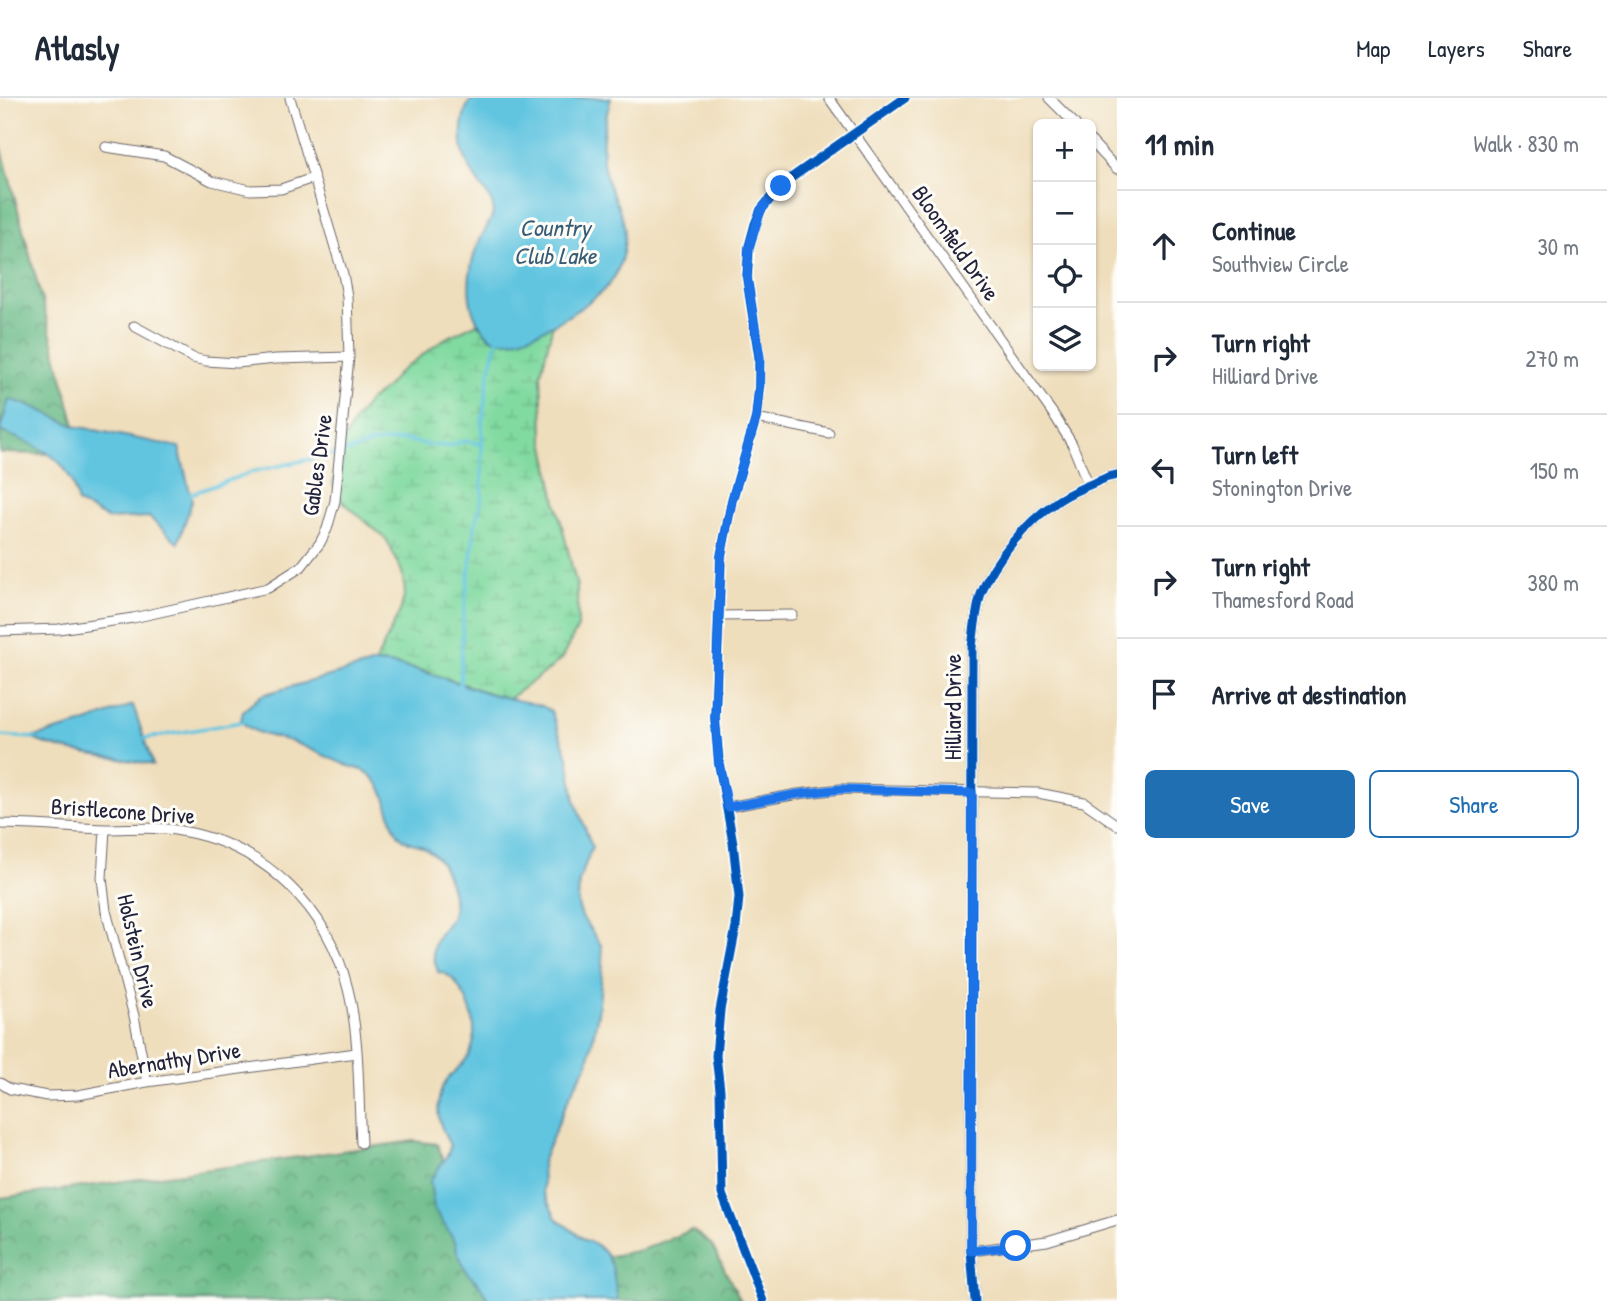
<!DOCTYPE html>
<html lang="en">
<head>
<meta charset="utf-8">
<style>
  body { margin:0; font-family:"Patrick Hand",sans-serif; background:#f6f6f7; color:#1f2937 }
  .controls { position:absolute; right:21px; top:21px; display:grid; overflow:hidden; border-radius:10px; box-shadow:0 2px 5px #0004 }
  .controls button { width:63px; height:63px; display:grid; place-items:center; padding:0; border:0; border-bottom:2px solid #e0e1e3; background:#fff; color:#1f2937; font:35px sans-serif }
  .stop { position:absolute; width:21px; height:21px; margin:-16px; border:5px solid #1a73e8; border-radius:50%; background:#fff }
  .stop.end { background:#1a73e8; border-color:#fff; box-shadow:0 2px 7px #0008 }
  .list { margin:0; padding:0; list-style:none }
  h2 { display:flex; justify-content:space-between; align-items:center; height:91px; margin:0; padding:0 28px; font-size:30px }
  h2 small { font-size:23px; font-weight:400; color:#747a83 }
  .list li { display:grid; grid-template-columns:46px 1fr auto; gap:21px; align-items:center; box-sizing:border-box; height:112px; padding:0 28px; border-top:2px solid #e0e1e3 }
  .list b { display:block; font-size:26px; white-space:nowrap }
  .list p { margin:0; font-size:23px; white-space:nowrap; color:#747a83 }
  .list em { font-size:23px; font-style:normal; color:#747a83 }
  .actions { display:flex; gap:14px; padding:21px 28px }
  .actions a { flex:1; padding:16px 0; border:2px solid #1f6fb2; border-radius:10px; text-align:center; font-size:24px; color:#1f6fb2 }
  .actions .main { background:#1f6fb2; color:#fff }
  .icon { flex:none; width:38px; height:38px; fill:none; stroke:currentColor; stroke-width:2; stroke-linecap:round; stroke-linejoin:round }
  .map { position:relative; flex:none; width:1117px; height:1203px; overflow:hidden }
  header { display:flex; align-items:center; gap:42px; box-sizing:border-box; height:98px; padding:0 35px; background:#fff; border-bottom:2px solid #e0e1e3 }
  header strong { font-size:33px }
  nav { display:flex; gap:38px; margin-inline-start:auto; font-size:24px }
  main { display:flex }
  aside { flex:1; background:#fff }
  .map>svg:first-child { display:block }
  .forest { fill:url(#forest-crowns); stroke:#456e60; stroke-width:2 }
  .wetland { fill:url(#wetland-marsh); stroke:#527e6e; stroke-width:2 }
  .water { fill:#62c5e0; stroke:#42748e; stroke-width:2 }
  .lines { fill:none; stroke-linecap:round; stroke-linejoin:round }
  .stream { stroke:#62c5e0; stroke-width:3.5 }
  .minor-casing { stroke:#6a6468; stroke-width:11 }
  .tertiary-casing { stroke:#6a6468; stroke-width:13 }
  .minor { stroke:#fff; stroke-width:9 }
  .tertiary { stroke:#fff; stroke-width:10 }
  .cycleway-casing { stroke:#fdfcf7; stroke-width:13 }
  .cycleway { stroke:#0057b8; stroke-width:9 }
  .route { stroke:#1a73e8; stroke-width:9 }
  .labels { text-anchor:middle; stroke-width:6; stroke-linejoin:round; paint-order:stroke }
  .street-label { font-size:23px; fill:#22223b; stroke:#fdfcf7 }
  .water-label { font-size:24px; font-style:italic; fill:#385b75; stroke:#fdfcf7 }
</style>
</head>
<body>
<header>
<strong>Atlasly</strong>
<nav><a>Map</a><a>Layers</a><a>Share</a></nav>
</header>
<main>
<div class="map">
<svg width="1117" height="1203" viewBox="0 0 1117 1203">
  <defs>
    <pattern id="forest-crowns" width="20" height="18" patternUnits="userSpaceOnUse" patternTransform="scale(1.75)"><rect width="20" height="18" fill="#68ba86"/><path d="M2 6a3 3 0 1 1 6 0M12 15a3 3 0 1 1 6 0" fill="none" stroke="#55976f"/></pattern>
    <pattern id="wetland-marsh" width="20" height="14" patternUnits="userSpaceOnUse" patternTransform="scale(1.75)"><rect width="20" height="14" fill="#81daa0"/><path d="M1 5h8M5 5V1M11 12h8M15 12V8" fill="none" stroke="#6fbb8b"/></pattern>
  </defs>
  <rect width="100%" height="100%" fill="#fdfcf7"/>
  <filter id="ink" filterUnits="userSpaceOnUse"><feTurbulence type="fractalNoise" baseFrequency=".0143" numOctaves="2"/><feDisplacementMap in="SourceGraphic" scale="14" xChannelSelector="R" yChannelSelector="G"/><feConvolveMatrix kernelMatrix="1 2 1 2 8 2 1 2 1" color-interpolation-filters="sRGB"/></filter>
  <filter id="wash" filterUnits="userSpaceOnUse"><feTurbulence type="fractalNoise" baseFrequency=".00686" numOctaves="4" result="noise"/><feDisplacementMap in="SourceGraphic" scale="28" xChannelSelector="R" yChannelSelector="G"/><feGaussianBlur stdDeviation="1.57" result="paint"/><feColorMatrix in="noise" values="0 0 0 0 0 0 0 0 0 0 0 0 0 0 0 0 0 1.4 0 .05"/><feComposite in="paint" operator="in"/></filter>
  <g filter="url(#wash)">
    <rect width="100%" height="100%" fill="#efdebc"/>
    <path class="forest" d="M 0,44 L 75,328 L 52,356 L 0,355 Z
      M 414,1043 L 437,1046 L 449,1078 L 576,1165 L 641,1152 L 692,1132 L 711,1146 L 741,1203 L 0,1203 L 0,1100 Z"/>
    <path class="wetland" d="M 477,225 L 490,240 L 513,243 L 553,226 L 541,275 L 543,337 L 556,404 L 577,489 L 578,529 L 562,560 L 551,570 L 508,601 C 464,588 421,567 375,565 L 401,511 L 405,494 L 402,474 L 387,442 L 341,402 L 333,386 L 338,354 L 353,325 L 369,303 L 386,290 L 398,275 L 444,241 Z"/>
    <path class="water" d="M 473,0 L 611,0 C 604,24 598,53 606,78 C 610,94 619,107 623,123 C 628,140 622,169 611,184 C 604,194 593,201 583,208 C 565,221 508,257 488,237 C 463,213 466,174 479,144 C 484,131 497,119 492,105 C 490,99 484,92 480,87 C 466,66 460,54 462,29 C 463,18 465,8 473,0 Z
      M 9,301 L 36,310 L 75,328 L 179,349 L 192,403 L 178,445 L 149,419 L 108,421 L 78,405 C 75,396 74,386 69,378 C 56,352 25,344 0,333 Z
      M 375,565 C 414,567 449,583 485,594 C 504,600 523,603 542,608 L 551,613 L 568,659 L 575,703 L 592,749 L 579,783 L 578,807 L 582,819 L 601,847 L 603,864 L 598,915 L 588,965 L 570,997 L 542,1064 L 543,1094 L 556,1120 L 585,1142 L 596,1146 L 606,1156 L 612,1168 L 618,1203 L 489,1203 L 479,1186 L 468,1176 L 457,1154 L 456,1145 L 434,1111 L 430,1083 L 448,1056 L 450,1048 C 442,1029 436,1023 439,1001 C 443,977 458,975 469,957 C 479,938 473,911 462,894 C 455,883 451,876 438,874 C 436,867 433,859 433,853 C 435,827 462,830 451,789 C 446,771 439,756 421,748 C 414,745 407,745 402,740 C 385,725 393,694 368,675 C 361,670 352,670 344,666 C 326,659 308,649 290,643 C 273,638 254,637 241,623 L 243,613 L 262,597 Z
      M 133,607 L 153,667 C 113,657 70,658 31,640 L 81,626 Z"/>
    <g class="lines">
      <path class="stream" d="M 188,397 L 255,373 L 354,352 L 372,345 L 405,342 L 429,347 L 447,348 L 465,343 L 481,346
        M 460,589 L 463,522 L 475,427 L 482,399 L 482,325 L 489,275 L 498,240
        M 0,638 L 36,640
        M 142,641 L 247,623"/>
    </g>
  </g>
  <g filter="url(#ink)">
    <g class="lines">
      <g class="minor-casing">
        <path id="minor" d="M 829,0 L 1056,320 L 1072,346 L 1089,388
          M 1049,0 L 1075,26
          M 1091,43 L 1117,71
          M 106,49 L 164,58 L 212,83 L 250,92 L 281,91 L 313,80
          M 134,228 L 193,260 L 206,263 L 237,265 L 276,261 L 349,259
          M 756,320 L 829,335
          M 720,518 L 792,517
          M 0,533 L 59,531 L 133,520 L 268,490 L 301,469 L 320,445 L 327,431 L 335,403 L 349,259 L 347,198 L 343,176 L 290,0
          M 728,709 L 798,696 L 841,691 L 1038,695 L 1084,704 L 1117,727
          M 0,726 C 36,726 71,730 106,731 C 131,731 157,728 181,733 C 264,747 328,809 348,891 C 360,940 358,994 361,1045
          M 105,731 L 102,780 L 106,813 L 134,918 L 147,984
          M 0,985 L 10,991 L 47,998 L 78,997 L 147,984 L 356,955
          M 971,1153 L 1047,1143 L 1117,1122
          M 763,1203 L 722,1096 L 720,992 L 716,958 L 720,912 L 736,829 L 739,799 L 733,745 L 719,666 L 715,620 L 721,458 L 732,402 L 756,320 L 759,290 L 759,259 L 747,180 L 749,149 L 755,126 L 761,112 L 781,87 L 905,0"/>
      </g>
      <g class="tertiary-casing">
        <path id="tertiary" d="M 975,1203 L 971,1153 L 972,550 C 974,532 976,513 981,496 C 995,459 1027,424 1059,402 C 1074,392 1092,386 1108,379 L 1117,377"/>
      </g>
      <use href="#minor" class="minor"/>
      <use href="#tertiary" class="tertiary"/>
      <g class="cycleway-casing">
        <path id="cycleway" d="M 763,1203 L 722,1096 L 720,992 L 716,958 L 720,912 L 736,829 L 739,799 L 733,745 L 719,666 L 715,620 L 721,458 L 732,402 L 756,320 L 759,290 L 759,259 L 747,180 L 749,149 L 755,126 L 761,112 L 781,87 L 905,0
          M 975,1203 L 971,1153 L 972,550 C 974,532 976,513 981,496 C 995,459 1027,424 1059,402 C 1074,392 1092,386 1108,379 L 1117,377"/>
      </g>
      <use href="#cycleway" class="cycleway"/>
    </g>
  </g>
  <g class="lines" filter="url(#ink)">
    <path class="route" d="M 781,88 L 761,112 L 749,149 L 747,180 L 760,259 L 759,290 L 756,320 L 732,402 L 721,458 L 715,620 L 719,666 L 728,709 L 798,696 L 841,691 L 972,695 L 971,1153 L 1016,1148"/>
  </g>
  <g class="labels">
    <g class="street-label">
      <text transform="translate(956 145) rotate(55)" y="8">Bloomfield Drive</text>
      <text transform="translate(317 367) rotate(-82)" y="8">Gables Drive</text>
      <text transform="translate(953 609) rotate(-90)" y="8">Hilliard Drive</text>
      <text transform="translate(123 713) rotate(4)" y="8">Bristlecone Drive</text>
      <text transform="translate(138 853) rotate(77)" y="8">Holstein Drive</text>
      <text transform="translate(174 962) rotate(-9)" y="8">Abernathy Drive</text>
    </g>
    <g class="water-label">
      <text x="555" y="138">Country<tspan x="555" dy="28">Club Lake</tspan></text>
    </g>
  </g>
</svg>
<div class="controls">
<button>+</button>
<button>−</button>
<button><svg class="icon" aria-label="locate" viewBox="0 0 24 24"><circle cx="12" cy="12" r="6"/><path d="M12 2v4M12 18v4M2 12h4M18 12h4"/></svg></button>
<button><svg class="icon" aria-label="layers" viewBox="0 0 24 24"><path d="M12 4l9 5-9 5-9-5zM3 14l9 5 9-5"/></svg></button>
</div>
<div class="stop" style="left:1016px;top:1148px"></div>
<div class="stop end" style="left:781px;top:88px"></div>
</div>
<aside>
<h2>11 min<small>Walk · 830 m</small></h2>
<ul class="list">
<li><svg class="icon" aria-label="ahead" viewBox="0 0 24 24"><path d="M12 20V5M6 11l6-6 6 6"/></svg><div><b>Continue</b><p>Southview Circle</p></div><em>30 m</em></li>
<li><svg class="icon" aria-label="right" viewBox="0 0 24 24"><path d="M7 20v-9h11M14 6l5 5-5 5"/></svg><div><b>Turn right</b><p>Hilliard Drive</p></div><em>270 m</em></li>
<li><svg class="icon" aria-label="left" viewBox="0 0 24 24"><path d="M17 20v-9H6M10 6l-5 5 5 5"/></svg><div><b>Turn left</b><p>Stonington Drive</p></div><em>150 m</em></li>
<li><svg class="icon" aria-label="right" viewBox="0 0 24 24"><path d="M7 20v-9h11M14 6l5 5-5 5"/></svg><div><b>Turn right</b><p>Thamesford Road</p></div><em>380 m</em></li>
<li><svg class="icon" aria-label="arrive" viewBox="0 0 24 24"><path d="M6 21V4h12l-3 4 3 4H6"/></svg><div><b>Arrive at destination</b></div></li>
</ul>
<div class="actions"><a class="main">Save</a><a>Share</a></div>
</aside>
</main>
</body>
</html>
